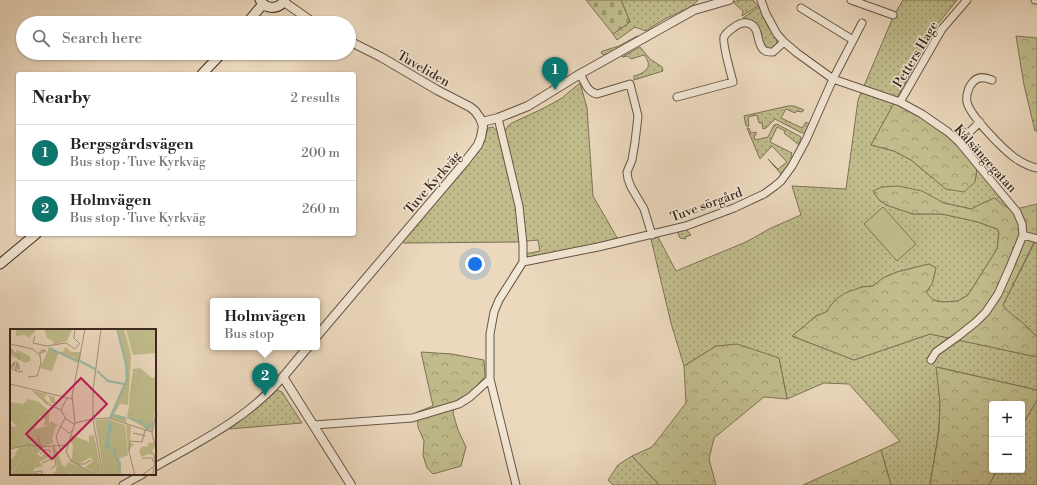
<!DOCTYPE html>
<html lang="en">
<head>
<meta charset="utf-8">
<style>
  body { margin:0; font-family:"Libre Bodoni",serif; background:#f2f2f2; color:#222 }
  .controls { position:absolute; right:12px; bottom:12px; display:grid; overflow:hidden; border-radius:4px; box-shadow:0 1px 3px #0004 }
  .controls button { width:36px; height:36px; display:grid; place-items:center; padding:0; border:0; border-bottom:1px solid #e0e0e0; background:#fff; color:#222; font:20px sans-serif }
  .you { position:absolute; left:475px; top:264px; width:14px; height:14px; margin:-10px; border:3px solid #fff; border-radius:50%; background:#1a73e8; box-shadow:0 0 0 6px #1a73e833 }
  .badge { display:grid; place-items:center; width:26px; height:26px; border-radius:50%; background:#0f766e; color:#fff; font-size:13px; font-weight:700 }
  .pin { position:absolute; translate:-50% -33px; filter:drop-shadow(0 1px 2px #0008) }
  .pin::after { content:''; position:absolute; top:21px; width:14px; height:12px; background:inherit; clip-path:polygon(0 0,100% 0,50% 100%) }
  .popup { position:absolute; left:210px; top:298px; width:110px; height:52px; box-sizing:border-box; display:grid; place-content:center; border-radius:4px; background:#fff; filter:drop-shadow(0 1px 3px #0005); font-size:13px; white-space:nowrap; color:#767676 }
  .popup b { font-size:15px; color:#222 }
  .popup::after { content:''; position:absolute; left:50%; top:100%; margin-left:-8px; border:8px solid transparent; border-top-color:#fff }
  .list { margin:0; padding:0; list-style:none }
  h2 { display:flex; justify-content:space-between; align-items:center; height:52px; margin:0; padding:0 16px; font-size:17px }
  h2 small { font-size:13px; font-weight:400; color:#767676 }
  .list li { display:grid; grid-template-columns:26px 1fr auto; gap:12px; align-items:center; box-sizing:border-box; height:56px; padding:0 16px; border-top:1px solid #e0e0e0 }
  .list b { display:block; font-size:15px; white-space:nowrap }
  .list p { margin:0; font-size:13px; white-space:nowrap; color:#767676 }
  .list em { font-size:13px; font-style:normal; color:#767676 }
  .icon { flex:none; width:22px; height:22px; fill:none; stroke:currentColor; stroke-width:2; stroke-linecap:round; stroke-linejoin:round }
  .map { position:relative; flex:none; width:1037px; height:485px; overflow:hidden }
  .search { position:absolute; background:#fff; box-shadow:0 1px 3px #0004; left:16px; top:16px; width:340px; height:44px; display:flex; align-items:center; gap:10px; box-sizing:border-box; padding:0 14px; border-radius:22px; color:#767676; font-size:15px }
  .panel { position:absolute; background:#fff; box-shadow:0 1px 3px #0004; left:16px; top:72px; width:340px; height:164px; border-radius:4px }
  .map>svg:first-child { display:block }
  .grass { fill:url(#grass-dots); stroke:#7e7255 }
  .forest { fill:url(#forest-crowns); stroke:#7e7255 }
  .cemetery { fill:url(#cemetery-stones); stroke:#7e7255 }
  .pitch { fill:#c0bc8c; stroke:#7e7255 }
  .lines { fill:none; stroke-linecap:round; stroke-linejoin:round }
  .minor-casing { stroke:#685546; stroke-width:9 }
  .tertiary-casing { stroke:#685546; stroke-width:10 }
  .secondary-casing { stroke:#3c291e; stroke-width:11 }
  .minor { stroke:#f2e6d4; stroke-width:7 }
  .tertiary { stroke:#f2e6d4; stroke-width:8 }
  .secondary { stroke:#f2e6d4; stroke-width:9 }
  .labels { text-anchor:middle; stroke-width:3; stroke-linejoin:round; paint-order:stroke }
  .street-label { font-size:13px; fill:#3c291e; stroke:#f2e6d4 }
  .inset-river { fill:none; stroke:#99bbab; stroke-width:2 }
  .inset-road { fill:none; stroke:#a5927d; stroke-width:1 }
  .view { fill:#c2185b; fill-opacity:0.15; stroke:#c2185b; stroke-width:2 }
  .inset-edge { fill:none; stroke:#3c291e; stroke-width:2 }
</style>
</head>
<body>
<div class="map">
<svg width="1037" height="485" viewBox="0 0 1037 485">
  <defs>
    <pattern id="grass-dots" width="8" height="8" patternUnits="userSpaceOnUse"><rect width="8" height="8" fill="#c0bc8c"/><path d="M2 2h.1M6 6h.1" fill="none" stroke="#9d9972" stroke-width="1.8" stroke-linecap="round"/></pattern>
    <pattern id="forest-crowns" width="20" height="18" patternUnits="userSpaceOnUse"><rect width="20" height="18" fill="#c0bc8c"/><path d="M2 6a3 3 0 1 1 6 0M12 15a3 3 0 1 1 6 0" fill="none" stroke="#9d9972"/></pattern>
    <pattern id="cemetery-stones" width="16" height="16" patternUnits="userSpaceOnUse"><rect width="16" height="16" fill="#c0bc8c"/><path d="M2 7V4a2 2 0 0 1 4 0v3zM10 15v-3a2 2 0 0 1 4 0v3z" fill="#9d9972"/></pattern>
  </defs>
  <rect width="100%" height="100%" fill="#ebd8bd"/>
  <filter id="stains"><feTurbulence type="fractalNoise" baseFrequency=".005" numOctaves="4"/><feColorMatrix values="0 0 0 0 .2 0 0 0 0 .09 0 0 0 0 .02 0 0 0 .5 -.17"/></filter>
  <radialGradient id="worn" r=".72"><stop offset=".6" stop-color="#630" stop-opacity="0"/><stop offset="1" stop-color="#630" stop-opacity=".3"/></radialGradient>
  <path class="grass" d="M 621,0 L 698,0 C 693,8 674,14 665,19 C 658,23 652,27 646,31 L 635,27 L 617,40 L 613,34 L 630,22 Z
    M 740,0 L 753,0 L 758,6 L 742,16 L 743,11 L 733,2 Z
    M 903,0 L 957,0 L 937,25 L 871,145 L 894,151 L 911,160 L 946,189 L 975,182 L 977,169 L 1010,209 L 991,200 L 983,203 L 972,209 L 944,203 L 933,198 L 882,187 L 874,191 L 879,200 L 889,206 L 913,214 L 942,214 L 978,222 L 997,229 L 999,233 L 997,249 L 968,295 L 958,301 L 943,302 L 933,300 L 926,293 L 932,284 L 936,268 L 929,264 L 897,272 L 883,278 L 873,286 L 861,287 L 835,300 L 826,312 L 816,316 L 792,336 L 854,360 L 930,334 L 1037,357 L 1037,390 L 937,367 C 937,380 940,392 940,405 C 940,432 934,458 930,485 L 891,485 L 881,450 L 900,441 L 849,384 L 824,383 L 787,399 L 779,358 L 716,346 L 684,366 L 671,323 L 651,239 L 658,237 L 676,271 L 746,242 L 771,228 L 801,215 L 792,186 L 846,189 L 858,100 L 894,15 Z
    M 759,7 L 768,27 L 777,39 L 776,47 L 772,49 L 765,47 L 753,22 L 743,18 Z
    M 637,36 L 639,37 L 607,56 L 602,54 L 601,52 L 603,51 L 619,46 Z
    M 640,47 L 650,59 L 662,67 L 663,71 L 634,80 L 634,76 C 645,73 654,67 644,55 L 631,59 L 628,56 L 622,57 Z
    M 580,83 L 587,108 L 593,196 L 619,241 L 620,246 L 527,265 L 525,254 L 540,251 L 538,240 L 516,242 L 410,243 L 404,243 L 402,242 L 450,183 L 478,153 L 484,142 L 488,128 L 493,127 L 496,130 L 504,132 L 508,126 L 512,123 L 544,108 L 562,98 Z
    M 788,106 L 794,106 L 804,110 L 802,112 L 797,111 L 795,113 L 786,109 L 781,118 L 802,128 L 806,122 L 809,124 L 805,133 L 802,133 L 775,119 L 766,128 L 763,129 L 762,123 L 759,123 L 757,115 L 748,117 L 749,126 L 746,126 L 744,116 Z
    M 777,124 L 801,137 L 799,145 L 784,133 L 785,131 L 777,127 L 770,142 L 792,153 L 791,156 L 793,157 L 787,167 L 781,174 L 768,159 L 778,169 L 787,162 L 772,146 L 760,159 L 747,128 L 749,128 L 751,133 L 756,132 L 756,135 L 754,135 L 755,140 L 768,137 L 774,125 Z
    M 686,229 L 691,235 L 685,237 L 686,239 L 680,238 L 678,233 L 680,231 Z
    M 1035,242 L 1037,243 L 1037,336 C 1031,332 1028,327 1023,323 C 1014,316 1010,315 1003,305 Z
    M 277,390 L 282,392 L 302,423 L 229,429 L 255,410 Z
    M 1037,400 L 1037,485 L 989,485 L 997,470 L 1022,470 L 1022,426 Z
    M 632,456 L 659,485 L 613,485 L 608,480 L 618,465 Z"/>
  <path class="forest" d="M 1016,36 L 1037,38 L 1037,131 L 1035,131 L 1024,85 Z
    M 894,103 L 926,119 L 954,142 L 977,169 L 975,182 L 964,192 L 946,189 L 911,160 L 894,151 L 871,145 Z
    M 898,186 L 922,191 L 944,203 L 971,209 L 983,203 L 995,198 C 1010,214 1018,208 1037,204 L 1037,243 L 1034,242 L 1003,305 C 1010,315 1014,315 1023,323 C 1028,327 1031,332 1037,336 L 1037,357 L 930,334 L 854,360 L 792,336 L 816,316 L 826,312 L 835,300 L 845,293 L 862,287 L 873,286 L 883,278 L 897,272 L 929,264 L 936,268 L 932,284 L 926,292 L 933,300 L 943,302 L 958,301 L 968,295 L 997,249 L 999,233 L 997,229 L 978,222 L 942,214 L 913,214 L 889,206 L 879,200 L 873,191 L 882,187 Z
    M 737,344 L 779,358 L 787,399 L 764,397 L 714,438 L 709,459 L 716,485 L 659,485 L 632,456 L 652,447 L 686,403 L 684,366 L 716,346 Z
    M 421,352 L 452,354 L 484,360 L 485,376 L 472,392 L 457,400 L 453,413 L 458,430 L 466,447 L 461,466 L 433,474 L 427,468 L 423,455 L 424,441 L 418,427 L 417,412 L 433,406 Z
    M 936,367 L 1037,390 L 1037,400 L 1022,426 L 1022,404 L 992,404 L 992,470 L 997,470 L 989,485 L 930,485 L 939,431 L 940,403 Z
    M 881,450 L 891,485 L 803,485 Z"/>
  <path class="cemetery" d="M 586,0 L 621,0 L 630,22 L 613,34 Z"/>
  <path class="pitch" d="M 883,207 L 916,244 L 897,261 L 864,224 Z"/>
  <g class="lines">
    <g class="minor-casing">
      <path id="minor" d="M 761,0 L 766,14 L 777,34 L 784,42 L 797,53 L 833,79 L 900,102 L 922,114 L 948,132 L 959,142 L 1017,212 L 1022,224 L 1023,235 L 1010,267 L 998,294 L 986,312 L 976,322 L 957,337 L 936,352 L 931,360
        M 851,0 L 893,15
        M 1035,0 L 1037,0
        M 801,8 L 853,40
        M 580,74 C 585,82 587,92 597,94 L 630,84 L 638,116 L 635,142 L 632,160 L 627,172 L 628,179 L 631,187 L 644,209 L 652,235
        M 992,80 C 985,77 978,76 973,82 C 968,87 966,96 967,102 C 970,116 1003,149 1015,158 C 1021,162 1030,167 1037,168
        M 677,97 L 733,82 C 731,74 722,43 724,37 C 726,33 730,30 733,28 C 737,25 742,22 747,23 C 760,25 756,40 762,48 C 764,52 769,52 773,52 L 784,42
        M 900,102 L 942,29 L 967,0
        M 498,118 L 519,206 L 523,244 L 523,262 L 499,300 L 494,312 L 490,334 L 490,379 L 516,485
        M 959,142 L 980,122
        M 1023,235 L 1037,239
        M 523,262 L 598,247 L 686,226 L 734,208 L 764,194 L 775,186 L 781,181 L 792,166 L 806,140 L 833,79 L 862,23
        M 314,425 L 412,418 L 459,404 L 470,397 L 490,379
        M 155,467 C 201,441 248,418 283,377
        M 123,485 L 143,474"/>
    </g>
    <g class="tertiary-casing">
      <path id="tertiary" d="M 284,2 L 314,23
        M 482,122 L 498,118 L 528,106 L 580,74 L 694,10 L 729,0
        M 317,336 L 464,163 L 478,145 L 481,137 L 483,126 L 480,118 L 475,111 L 470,107 L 437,90 L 381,57 L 349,41
        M 308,347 L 283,377 L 351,485"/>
    </g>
    <g class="secondary-casing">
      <path id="secondary" d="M 260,0 C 266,10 278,10 285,0
        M 247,23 L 263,4
        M 202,74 L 222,53
        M 0,264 L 36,234"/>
    </g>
    <use href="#minor" class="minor"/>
    <use href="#tertiary" class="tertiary"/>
    <use href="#secondary" class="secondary"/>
  </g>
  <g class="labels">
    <g class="street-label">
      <text transform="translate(915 54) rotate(-59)" y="5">Petters Hage</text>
      <text transform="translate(424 68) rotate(30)" y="5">Tuveliden</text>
      <text transform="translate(986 158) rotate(48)" y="5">Kålsängegatan</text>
      <text transform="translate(432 182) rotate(-49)" y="5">Tuve Kyrkväg</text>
      <text transform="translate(706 204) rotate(-20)" y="5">Tuve sörgård</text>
    </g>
  </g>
  <g transform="translate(10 329)">
    <rect width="146" height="146" fill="#ebd8bd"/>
    <path d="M 107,0 L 114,0 L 121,26 L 118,76 L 110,75 L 104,85 L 116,88 L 116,94 L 100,89 L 117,50 L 116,32 ZM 116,0 L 146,0 L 146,24 L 123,26 ZM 55,17 L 61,23 L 71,23 L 70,32 L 63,30 L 64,26 L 62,29 L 50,23 L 54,22 ZM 0,19 L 6,25 L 7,21 L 20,27 L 21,32 L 15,34 L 0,26 ZM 39,19 L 49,23 L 42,42 L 30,39 ZM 123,43 L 129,44 L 134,50 L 121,55 ZM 120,64 L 146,72 L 146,74 L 119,74 ZM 119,77 L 130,79 L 133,89 L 117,88 ZM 39,82 L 39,85 L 33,84 L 19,92 L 26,100 L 39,96 L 41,92 L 49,97 L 46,97 L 42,110 L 52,136 L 56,138 L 58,133 L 73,139 L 59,132 L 62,129 L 63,116 L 60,112 L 62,106 L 79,113 L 79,107 L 84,106 L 92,146 L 87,146 L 75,138 L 83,132 L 81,128 L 68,135 L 84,146 L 63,146 L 61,143 L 61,146 L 40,146 L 46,142 L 47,136 L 43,114 L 33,118 L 40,112 L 32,116 L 30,110 L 33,111 L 37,100 L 21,112 L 22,115 L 27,112 L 29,117 L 22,117 L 23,122 L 7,146 L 1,146 L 17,121 L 4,125 L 0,132 L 4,125 L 16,113 L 12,84 Z" fill="#c0bc8c"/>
    <path d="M 6,0 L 27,0 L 19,9 L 15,6 L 6,7 ZM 34,0 L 62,0 L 62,1 L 57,12 L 43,16 L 43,12 L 37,9 ZM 130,0 L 146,3 L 146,9 L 126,14 L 133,14 L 125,18 L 123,12 L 127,9 L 126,6 L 127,2 L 128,7 L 141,7 L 139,2 ZM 130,39 L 142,49 L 146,48 L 146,72 L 126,72 L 120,64 L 121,55 L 134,50 L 129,44 L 123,43 L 123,40 ZM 24,62 L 38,65 L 34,69 L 39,74 L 41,72 L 38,66 L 45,68 L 45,74 L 36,74 ZM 18,70 L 29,73 L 39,82 L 12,84 L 16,113 L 9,119 L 0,119 L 0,97 L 7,98 L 1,91 L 0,73 L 13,75 ZM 119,74 L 146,74 L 142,103 L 118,89 L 117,91 L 117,88 L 123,86 L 126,89 L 133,89 L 130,79 L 119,77 ZM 33,84 L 39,85 L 39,96 L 34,96 L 35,90 L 30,87 L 26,98 L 20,95 L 19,85 ZM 98,90 L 115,96 L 118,126 L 109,130 L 110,146 L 94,146 L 85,91 ZM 116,95 L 121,97 L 120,114 L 124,115 L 118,123 ZM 37,100 L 33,111 L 30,110 L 32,116 L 40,112 L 27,125 L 31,128 L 35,123 L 41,127 L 29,133 L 33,137 L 24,139 L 25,146 L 7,146 L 23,122 L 21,112 ZM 138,114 L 144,114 L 145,118 L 142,121 L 146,129 L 143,130 L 143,126 L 139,125 L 131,128 L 129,121 L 133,117 L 138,118 ZM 16,115 L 17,121 L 0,146 L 0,132 Z" fill="#c0bc8c"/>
    <path d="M 98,91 L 104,92 L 107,99 L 106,124 L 99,123 L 93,127 L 94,101 ZM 99,91 L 103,93 L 103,97 L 99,110 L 101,122 L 95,118 Z" fill="#c0bc8c" fill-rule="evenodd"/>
    <path d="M 99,91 L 103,96 L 99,110 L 101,122 L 95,118 Z" fill="#99bbab"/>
    <path class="inset-river" d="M 39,19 L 69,33M 70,32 L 85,40M 87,42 L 98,52 L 114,55M 102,86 L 115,89M 100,89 L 117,50 L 116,35 L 107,0M 119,89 L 134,94 L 137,100 L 143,94M 102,122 L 105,121 L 105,127 L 110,134 L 110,146"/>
    <path class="inset-road" d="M 65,0 L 64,9 L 70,15M 75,0 L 62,67 L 65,94 L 56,122 L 61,132 L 86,146M 25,7 L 23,14 L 37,17 L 56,14 L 65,20 L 69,15M 0,15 L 23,20 L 30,27 L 31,34 L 27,47 L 18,48M 0,19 L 9,28 L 9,31M 29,23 L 30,24 L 31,23 L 35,23 L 35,21 L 32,21 L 30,25 L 30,27M 0,40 L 3,34 L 7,33 L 9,36 L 9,41 L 7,34 L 6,41 L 4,34 L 2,40 L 9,43 L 13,42M 0,55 L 62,70M 23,62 L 36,74 L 51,81 L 56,90 L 64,95M 51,81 L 57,69M 83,89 L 83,61 L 91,0M 84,90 L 99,89 L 142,103M 83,91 L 93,146M 65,94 L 82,90M 50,97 L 59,104 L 62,102M 123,104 L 136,107M 28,106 L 31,118 L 57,116M 0,120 L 17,116 L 30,117M 50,120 L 46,107 L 55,89M 30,125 L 34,121 L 40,121 L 40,124M 132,129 L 142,129 L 143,133M 32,134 L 46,128M 68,135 L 74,135 L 81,131M 41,140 L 46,136 L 43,118M 25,146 L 25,143 L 32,142 L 32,145 L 25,145M 125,146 L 119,123 L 120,112 L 132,113 L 135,101M 132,146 L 143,138M 143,146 L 146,120 L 142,105 L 146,84"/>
    <path class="view" d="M 71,49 L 97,75 L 42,130 L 16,105 Z"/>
    <rect width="146" height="146" class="inset-edge"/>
  </g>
  <rect width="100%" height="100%" filter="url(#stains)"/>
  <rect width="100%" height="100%" fill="url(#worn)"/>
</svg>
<div class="controls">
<button>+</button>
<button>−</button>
</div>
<div class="you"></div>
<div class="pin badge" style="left:555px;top:90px">1</div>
<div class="pin badge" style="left:265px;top:396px">2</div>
<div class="popup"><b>Holmvägen</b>Bus stop</div>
<div class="search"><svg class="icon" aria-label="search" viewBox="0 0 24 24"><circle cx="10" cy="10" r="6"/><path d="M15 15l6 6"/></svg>Search here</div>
<section class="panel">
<h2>Nearby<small>2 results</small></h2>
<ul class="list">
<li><span class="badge">1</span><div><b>Bergsgårdsvägen</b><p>Bus stop · Tuve Kyrkväg</p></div><em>200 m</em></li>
<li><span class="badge">2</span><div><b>Holmvägen</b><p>Bus stop · Tuve Kyrkväg</p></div><em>260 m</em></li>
</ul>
</section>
</div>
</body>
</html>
